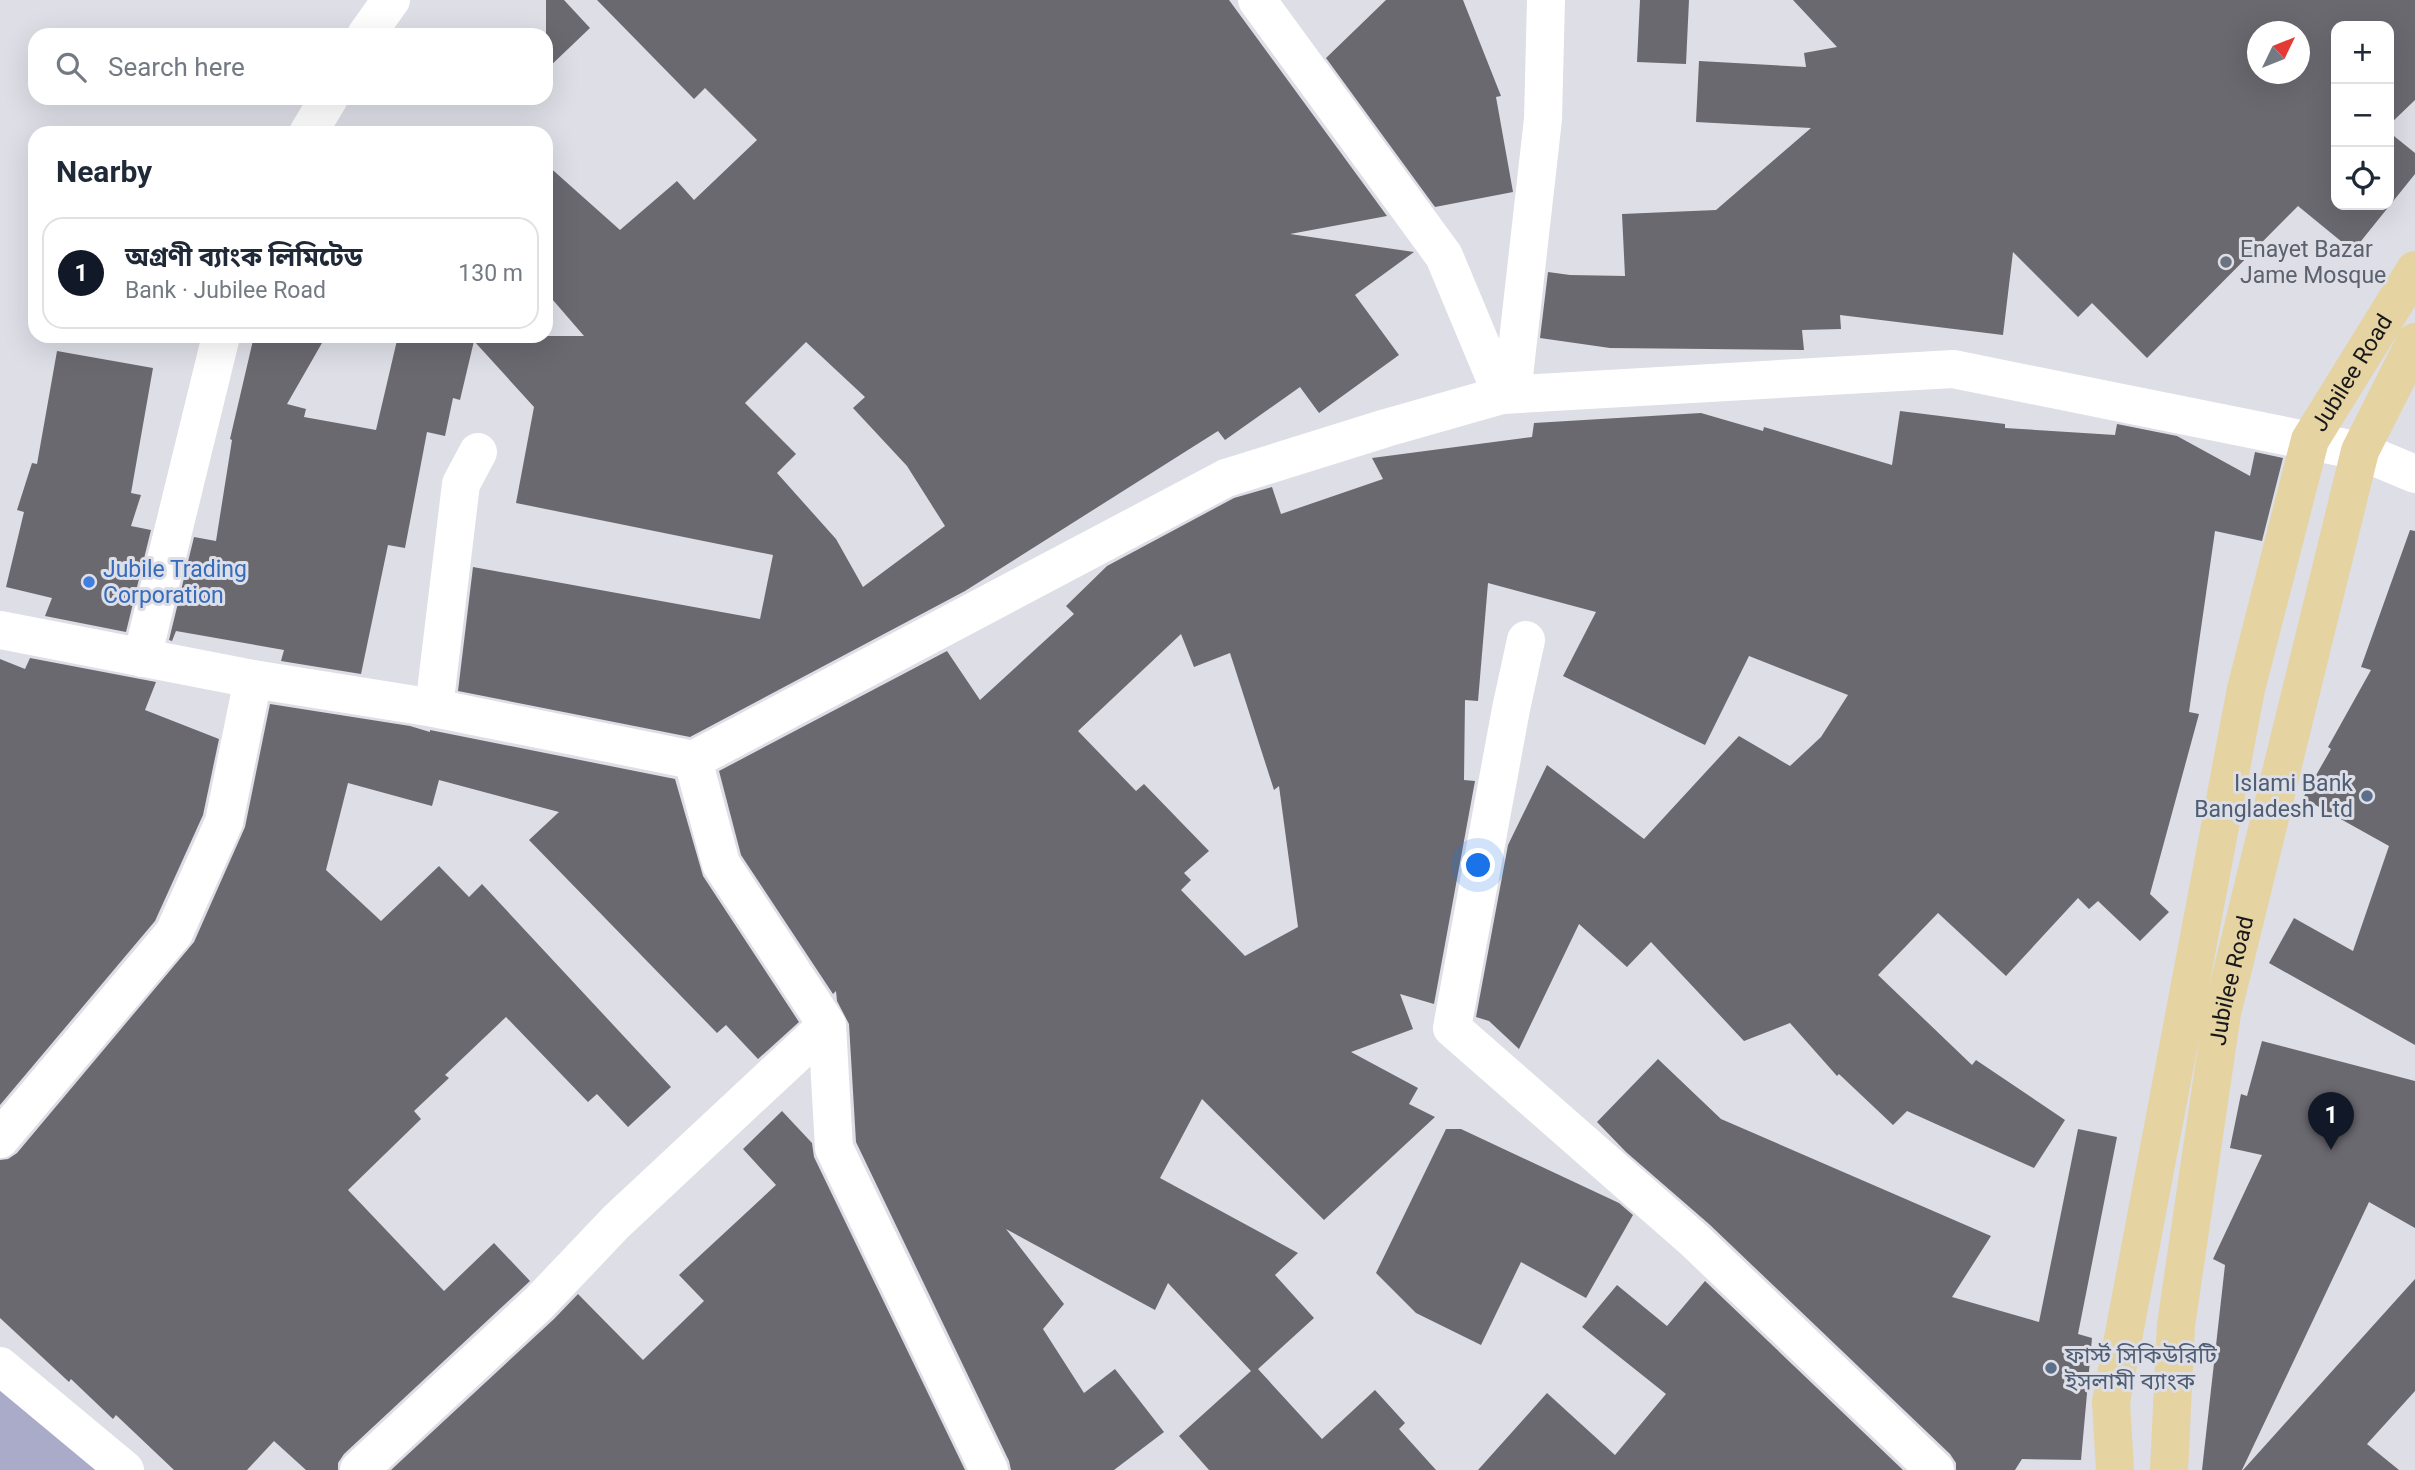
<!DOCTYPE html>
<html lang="en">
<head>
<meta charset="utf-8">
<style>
  body { margin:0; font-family:Roboto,"Noto Sans Bengali",sans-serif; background:#f6f6f7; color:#1f2937 }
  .controls { position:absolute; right:21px; top:21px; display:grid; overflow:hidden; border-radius:14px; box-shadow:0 7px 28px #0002 }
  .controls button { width:63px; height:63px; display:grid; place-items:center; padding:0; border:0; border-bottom:2px solid #e0e1e3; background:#fff; color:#1f2937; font:35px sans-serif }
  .compass { position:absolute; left:2247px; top:21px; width:63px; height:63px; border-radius:50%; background:#fff; box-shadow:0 7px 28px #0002; rotate:47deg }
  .you { position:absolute; left:1479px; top:866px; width:24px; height:24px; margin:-18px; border:5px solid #fff; border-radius:50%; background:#1a73e8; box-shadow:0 0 0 10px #1a73e833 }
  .badge { display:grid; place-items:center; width:46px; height:46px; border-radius:50%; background:#111827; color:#fff; font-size:23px; font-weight:700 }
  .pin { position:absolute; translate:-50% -58px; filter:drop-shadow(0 2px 4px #0008) }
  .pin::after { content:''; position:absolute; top:37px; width:24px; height:21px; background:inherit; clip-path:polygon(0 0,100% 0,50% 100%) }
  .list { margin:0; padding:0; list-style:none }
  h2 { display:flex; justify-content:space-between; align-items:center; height:91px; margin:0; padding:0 28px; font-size:30px }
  h2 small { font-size:23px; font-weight:400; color:#747a83 }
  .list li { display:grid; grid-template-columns:46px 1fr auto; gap:21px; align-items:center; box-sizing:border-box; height:112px; margin:0 14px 14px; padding:0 14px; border:2px solid #e0e1e3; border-radius:21px }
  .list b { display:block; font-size:26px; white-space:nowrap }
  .list p { margin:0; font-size:23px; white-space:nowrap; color:#747a83 }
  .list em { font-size:23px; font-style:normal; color:#747a83 }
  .icon { flex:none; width:38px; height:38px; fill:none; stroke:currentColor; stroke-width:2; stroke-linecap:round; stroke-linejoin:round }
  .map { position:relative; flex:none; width:2415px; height:1470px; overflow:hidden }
  .search { position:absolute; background:#fff; box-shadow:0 7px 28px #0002; left:28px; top:28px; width:525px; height:77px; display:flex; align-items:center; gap:18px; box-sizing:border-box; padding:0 24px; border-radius:21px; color:#747a83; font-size:26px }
  .panel { position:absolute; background:#fff; box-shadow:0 7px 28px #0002; left:28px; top:126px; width:525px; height:217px; border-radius:21px }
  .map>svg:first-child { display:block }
  .green { fill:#aaabc9 }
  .building { fill:#6b6970; fill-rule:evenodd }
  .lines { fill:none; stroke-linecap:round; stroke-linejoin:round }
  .minor { stroke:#fff; stroke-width:38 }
  .tertiary { stroke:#fff; stroke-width:38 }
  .primary { stroke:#e5d3a1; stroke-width:38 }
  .worship-dot { fill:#6b7280; stroke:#dddee6; stroke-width:2.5 }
  .shop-dot { fill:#3f7fe0; stroke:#dddee6; stroke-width:2.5 }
  .service-dot { fill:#5c6f8a; stroke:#dddee6; stroke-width:2.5 }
  .labels { text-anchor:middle; stroke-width:6; stroke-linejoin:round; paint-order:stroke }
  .worship-label { font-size:23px; fill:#5b616d; stroke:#dddee6; text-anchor:start }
  .street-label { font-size:23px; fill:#18181b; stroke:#dddee6 }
  .shop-label { font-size:23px; fill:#366cbe; stroke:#dddee6; text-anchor:start }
  .service-label { font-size:23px; fill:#4e5e75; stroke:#dddee6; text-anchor:end }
</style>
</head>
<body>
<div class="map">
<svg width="2415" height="1470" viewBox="0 0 2415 1470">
  <rect width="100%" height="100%" fill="#dddee6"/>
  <path class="green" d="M 0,1383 L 103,1470 L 0,1470 Z"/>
  <path class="building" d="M 546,0 L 564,0 L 590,28 L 546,70 Z
    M 597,0 L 1229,0 L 1387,216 L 1290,234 L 1414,252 L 1355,295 L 1399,355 L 1319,413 L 1300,387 L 1225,440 L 1218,431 L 965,591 L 690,737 L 458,691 L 473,567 L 760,619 L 773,555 L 516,503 L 534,407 L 474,341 L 460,400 L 453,398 L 445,436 L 427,432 L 405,548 L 388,545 L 361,674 L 281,661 L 284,650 L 176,631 L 172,641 L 169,640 L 194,537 L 216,541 L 232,440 L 230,439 L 254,336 L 326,336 L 287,404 L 306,409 L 304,417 L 376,430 L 398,336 L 584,336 L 546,292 L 546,164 L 620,230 L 677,181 L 694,200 L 757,140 L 705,88 L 694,99 ZM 806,342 L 865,397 L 853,408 L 907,466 L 945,526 L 863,587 L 836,539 L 777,473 L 796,454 L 745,403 Z
    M 1386,0 L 1463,0 L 1501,96 L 1496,97 L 1513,192 L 1435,207 L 1326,58 Z
    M 1640,0 L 1689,0 L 1686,64 L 1637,62 Z
    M 1793,0 L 2415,0 L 2415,100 L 2389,125 L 2389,26 L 2336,26 L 2336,205 L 2389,205 L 2389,132 L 2415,153 L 2415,174 L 2353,251 L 2298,206 L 2147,358 L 2092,303 L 2078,317 L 2013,252 L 2003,335 L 1840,315 L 1841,329 L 1802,330 L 1804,350 L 1610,348 L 1540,338 L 1548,272 L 1570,275 L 1625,276 L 1622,214 L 1716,210 L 1811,128 L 1696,122 L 1699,61 L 1806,67 L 1804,53 L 1837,47 ZM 2258,32 L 2300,32 L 2300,74 L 2258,74 Z
    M 57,351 L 153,368 L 131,493 L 141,495 L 131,526 L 151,530 L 126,632 L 45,616 L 52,598 L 6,587 L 24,512 L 17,510 L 32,463 L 37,464 Z
    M 1900,411 L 2005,424 L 2005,428 L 2115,435 L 2117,424 L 2177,436 L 2250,476 L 2255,452 L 2283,458 L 2262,541 L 2215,531 L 2189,712 L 2199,714 L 2150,894 L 2169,912 L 2140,941 L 2098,901 L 2089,909 L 2078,898 L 2006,976 L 1938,913 L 1878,975 L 1972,1065 L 1976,1060 L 2065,1120 L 2034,1168 L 1907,1111 L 1893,1125 L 1839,1074 L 1837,1076 L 1790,1023 L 1744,1041 L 1651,942 L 1627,967 L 1579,924 L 1519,1049 L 1489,1021 L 1476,1017 L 1508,845 L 1547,765 L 1644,839 L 1739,736 L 1790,766 L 1821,737 L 1848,695 L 1749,656 L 1705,745 L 1563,676 L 1596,612 L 1488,583 L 1478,701 L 1465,700 L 1464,780 L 1475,781 L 1434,1004 L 1400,994 L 1413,1029 L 1351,1052 L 1418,1088 L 1409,1104 L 1435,1117 L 1324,1220 L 1202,1099 L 1160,1178 L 1298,1253 L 1275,1275 L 1314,1318 L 1258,1369 L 1322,1439 L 1375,1390 L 1405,1423 L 1399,1429 L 1436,1470 L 1209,1470 L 1179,1436 L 1251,1371 L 1168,1283 L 1155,1310 L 1006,1229 L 1064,1304 L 1043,1329 L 1084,1393 L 1115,1369 L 1164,1432 L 1114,1470 L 1011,1470 L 1009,1461 L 856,1142 L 849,1024 L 837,1001 L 836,991 L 833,994 L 741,855 L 719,771 L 947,651 L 980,700 L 1074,614 L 1066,606 L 1107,566 L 1234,498 L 1272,487 L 1281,514 L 1383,479 L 1372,458 L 1532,437 L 1534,423 L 1701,413 L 1763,431 L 1764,427 L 1892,465 ZM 1181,634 L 1194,667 L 1230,653 L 1274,790 L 1279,786 L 1298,927 L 1245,956 L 1181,890 L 1191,880 L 1184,873 L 1209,851 L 1144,784 L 1136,791 L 1078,731 Z
    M 2410,530 L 2415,531 L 2415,1045 L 2269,963 L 2294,918 L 2353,951 L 2389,846 L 2303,798 L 2331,749 L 2328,747 L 2371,670 L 2361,667 Z
    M 30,658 L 156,682 L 145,710 L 219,739 L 203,815 L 155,921 L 0,1105 L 0,659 L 25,669 Z
    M 270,704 L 410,726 L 430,732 L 430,730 L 675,779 L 703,876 L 799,1022 L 758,1059 L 726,1025 L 717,1033 L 529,840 L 559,812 L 439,780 L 432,806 L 348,783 L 326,870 L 381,921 L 439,866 L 469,897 L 482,884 L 671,1087 L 628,1127 L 597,1094 L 588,1102 L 506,1017 L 445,1075 L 449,1078 L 414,1111 L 421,1119 L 348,1190 L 444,1291 L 494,1243 L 530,1281 L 344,1454 L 338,1463 L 338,1470 L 306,1470 L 274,1441 L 247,1470 L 174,1470 L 116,1415 L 113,1419 L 71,1379 L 69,1382 L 0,1318 L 0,1160 L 8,1159 L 17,1153 L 194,942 L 245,827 Z
    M 2262,1041 L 2415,1081 L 2415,1228 L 2369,1202 L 2242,1470 L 2202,1470 L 2225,1265 L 2213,1259 L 2262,1155 L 2230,1148 L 2241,1094 L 2247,1096 Z
    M 1658,1059 L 1721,1119 L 1991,1236 L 1952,1297 L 2039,1322 L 2078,1129 L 2117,1137 L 2078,1334 L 2092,1338 L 2081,1460 L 2022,1459 L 2015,1470 L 1956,1470 L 1956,1463 L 1950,1454 L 1709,1224 L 1626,1152 L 1597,1122 Z
    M 782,1111 L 812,1143 L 814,1157 L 965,1470 L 391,1470 L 554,1319 L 578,1294 L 643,1360 L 704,1301 L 679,1275 L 776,1185 L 743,1149 Z
    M 1446,1129 L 1461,1129 L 1619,1203 L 1633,1215 L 1586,1298 L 1521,1262 L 1481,1345 L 1416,1313 L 1376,1273 Z
    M 2415,1279 L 2415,1391 L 2367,1444 L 2399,1470 L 2243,1470 Z
    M 1705,1281 L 1903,1470 L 1478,1470 L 1547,1393 L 1615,1455 L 1666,1394 L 1582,1327 L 1617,1285 L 1667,1326 Z"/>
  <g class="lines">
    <path class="minor" d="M 1257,0 L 1444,256 L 1502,395
      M 366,35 L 391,0
      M 308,133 L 329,98
      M 1512,394 L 1543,119 L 1546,0
      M 1526,640 L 1511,709 L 1452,1028 L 1694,1240 L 1935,1470
      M 142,658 L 221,336
      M 434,708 L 461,484 L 478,452
      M 693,760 L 721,864 L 827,1025 L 834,1148 L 989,1470
      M 0,1139 L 174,933 L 224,822 L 253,679
      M 359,1470 L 539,1303 L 616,1222 L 827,1025"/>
    <path class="tertiary" d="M 0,630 L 253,679 L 434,708 L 693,760 L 1226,478 L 1386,428 L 1502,395 L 1953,369 L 2360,451 L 2415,474
      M 0,1366 L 125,1470"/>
    <g class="primary">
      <path id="s1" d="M 2115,1470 L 2111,1402 L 2246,689 L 2310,440 L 2415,270"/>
      <path id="s2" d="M 2169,1470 L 2176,1325 L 2222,1013 L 2360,451 L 2415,342"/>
    </g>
  </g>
  <circle class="worship-dot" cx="2226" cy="262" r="7"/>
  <circle class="shop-dot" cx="89" cy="582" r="7"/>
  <g class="service-dot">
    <circle cx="2367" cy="796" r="7"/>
    <circle cx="2051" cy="1368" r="7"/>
  </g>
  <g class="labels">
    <g class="worship-label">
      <text x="2240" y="257">Enayet Bazar<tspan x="2240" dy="26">Jame Mosque</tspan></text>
    </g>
    <g class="street-label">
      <text dy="8" stroke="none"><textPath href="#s1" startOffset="1130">Jubilee Road</textPath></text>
      <text dy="8" stroke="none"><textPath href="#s2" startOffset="494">Jubilee Road</textPath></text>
    </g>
    <g class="shop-label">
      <text x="103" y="577">Jubile Trading<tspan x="103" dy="26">Corporation</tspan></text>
    </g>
    <g class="service-label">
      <text x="2353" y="791">Islami Bank<tspan x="2353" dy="26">Bangladesh Ltd</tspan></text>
      <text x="2065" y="1363" text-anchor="start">ফার্স্ট সিকিউরিটি<tspan x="2065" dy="26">ইসলামী ব্যাংক</tspan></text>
    </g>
  </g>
</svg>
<div class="controls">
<button>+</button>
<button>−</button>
<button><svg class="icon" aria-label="locate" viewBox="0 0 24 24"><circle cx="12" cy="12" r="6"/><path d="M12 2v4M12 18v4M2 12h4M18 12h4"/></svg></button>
</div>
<svg class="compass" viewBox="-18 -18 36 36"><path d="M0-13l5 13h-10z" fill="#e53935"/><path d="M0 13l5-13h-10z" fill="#747a83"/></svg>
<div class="you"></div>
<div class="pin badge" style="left:2331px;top:1150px">1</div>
<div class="search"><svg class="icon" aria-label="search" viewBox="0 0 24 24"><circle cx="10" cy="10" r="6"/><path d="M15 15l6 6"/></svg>Search here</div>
<section class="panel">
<h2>Nearby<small></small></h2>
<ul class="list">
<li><span class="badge">1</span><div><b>অগ্রণী ব্যাংক লিমিটেড</b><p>Bank · Jubilee Road</p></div><em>130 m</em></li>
</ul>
</section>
</div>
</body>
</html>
